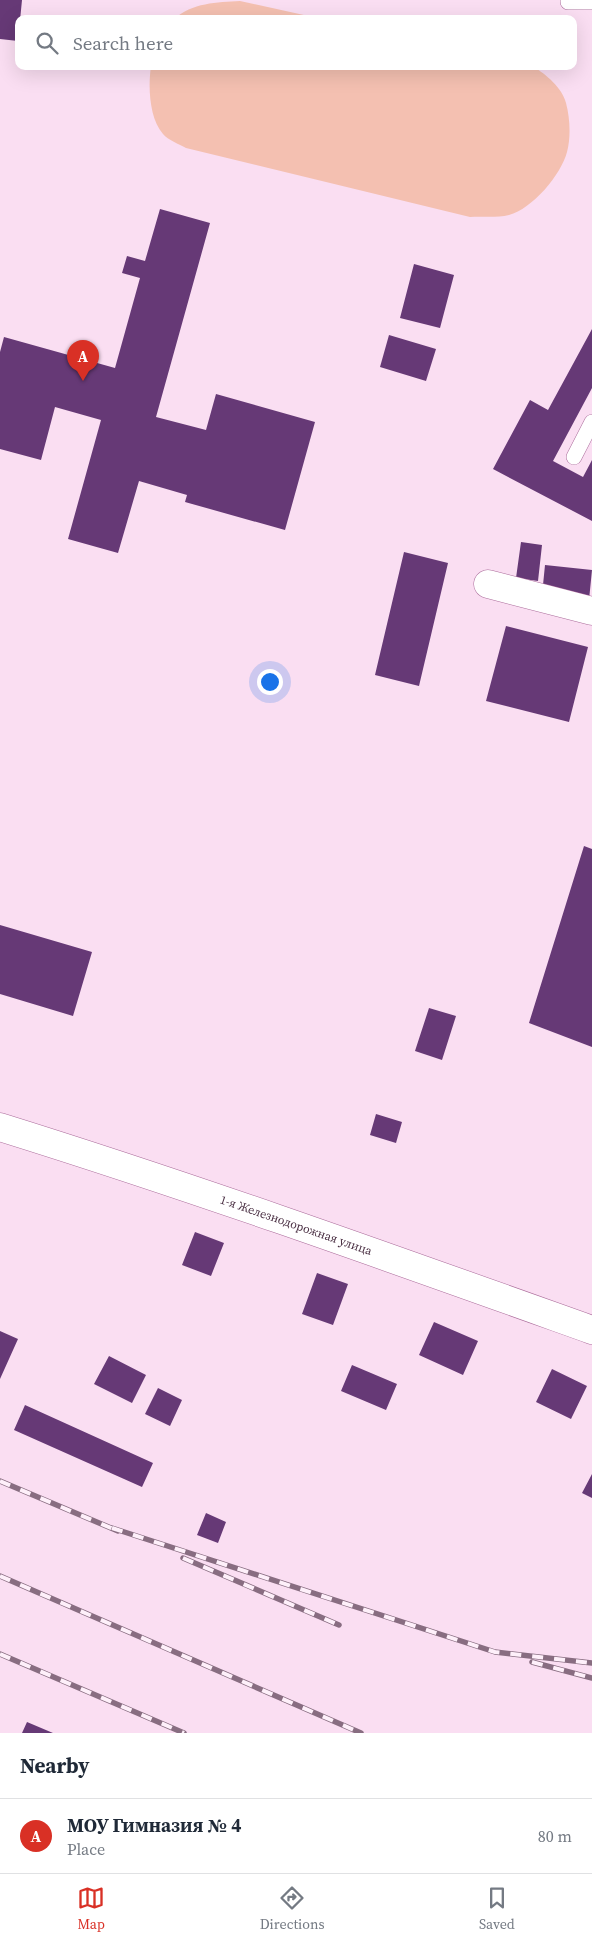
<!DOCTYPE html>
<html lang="en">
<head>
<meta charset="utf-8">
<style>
  body { margin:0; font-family:"Source Serif 4",serif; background:#f6f6f7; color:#1f2937 }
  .you { position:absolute; left:269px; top:681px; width:18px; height:18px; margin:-12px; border:4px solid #fff; border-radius:50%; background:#1a73e8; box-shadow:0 0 0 8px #1a73e833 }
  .badge { display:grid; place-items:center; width:32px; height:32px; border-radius:50%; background:#d93025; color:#fff; font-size:16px; font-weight:700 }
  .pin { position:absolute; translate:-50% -41px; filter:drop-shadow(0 1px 2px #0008) }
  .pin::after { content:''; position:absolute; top:26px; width:18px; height:15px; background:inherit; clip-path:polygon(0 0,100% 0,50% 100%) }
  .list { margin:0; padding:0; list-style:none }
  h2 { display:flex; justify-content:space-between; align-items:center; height:65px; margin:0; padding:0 20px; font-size:21px }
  h2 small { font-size:16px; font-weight:400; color:#747a83 }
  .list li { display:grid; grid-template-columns:32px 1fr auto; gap:15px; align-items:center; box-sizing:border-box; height:75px; padding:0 20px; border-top:1px solid #e0e1e3 }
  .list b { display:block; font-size:19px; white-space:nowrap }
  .list p { margin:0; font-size:16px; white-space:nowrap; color:#747a83 }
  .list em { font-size:16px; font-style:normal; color:#747a83 }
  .icon { flex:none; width:28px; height:28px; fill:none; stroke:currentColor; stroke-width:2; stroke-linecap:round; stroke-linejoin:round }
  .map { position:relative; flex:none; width:592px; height:1733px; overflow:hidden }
  .search { position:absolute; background:#fff; box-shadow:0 5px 20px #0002; left:15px; right:15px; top:15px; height:55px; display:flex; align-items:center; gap:12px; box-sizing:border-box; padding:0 18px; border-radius:10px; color:#747a83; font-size:19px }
  .sheet { height:140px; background:#fff }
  nav { display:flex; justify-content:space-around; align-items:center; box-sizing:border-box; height:70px; border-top:1px solid #e0e1e3; background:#fff; font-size:14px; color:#747a83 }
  nav a { display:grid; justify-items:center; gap:2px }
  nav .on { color:#d93025 }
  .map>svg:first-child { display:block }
  .green { fill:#f4c0b1 }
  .building { fill:#663976 }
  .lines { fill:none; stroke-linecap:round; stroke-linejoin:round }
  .lane-casing { stroke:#ab6c9b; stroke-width:16 }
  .street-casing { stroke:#ab6c9b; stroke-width:29 }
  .secondary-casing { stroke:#ab6c9b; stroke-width:29 }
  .lane { stroke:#fff; stroke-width:15 }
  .street { stroke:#fff; stroke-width:28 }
  .secondary { stroke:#fff; stroke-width:28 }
  .rail-casing { stroke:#886d81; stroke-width:5.5 }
  .rail { stroke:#fef0fa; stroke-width:4; stroke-dasharray:11; stroke-linecap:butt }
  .labels { text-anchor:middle; stroke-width:5; stroke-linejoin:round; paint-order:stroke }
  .street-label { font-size:12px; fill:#492e42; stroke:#fef0fa }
</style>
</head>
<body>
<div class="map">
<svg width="592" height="1733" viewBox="0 0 592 1733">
  <rect width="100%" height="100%" fill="#fadef2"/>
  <path class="green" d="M 240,1 L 322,19 L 174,19 C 192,3 217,2 240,1 Z
    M 151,66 L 533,66 C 546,75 562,87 566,103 C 570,118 571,137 567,152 C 561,175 532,209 509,215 C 497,218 482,216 470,217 L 186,148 C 179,144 168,140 163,134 C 149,118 148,86 151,66 Z"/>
  <path class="building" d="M 0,0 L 22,0 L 18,41 L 0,39 Z
    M 160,209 L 210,223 L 156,417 L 206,430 L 216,394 L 315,422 L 285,530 L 185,502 L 187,495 L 139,481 L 118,553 L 68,539 L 101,420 L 55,407 L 41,460 L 0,449 L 0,352 L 4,337 L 115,368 L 140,278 L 122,273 L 127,256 L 145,261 Z
    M 414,264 L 454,275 L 440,328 L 400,318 Z
    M 592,329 L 592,388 L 553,461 L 583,477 L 592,460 L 592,521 L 493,469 L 530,400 L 548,410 Z
    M 389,335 L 436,349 L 426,381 L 380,367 Z
    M 521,542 L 542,545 L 538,581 L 516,578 Z
    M 404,552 L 448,563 L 419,686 L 375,675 Z
    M 545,565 L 592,570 L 589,600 L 542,595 Z
    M 506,626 L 588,647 L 569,722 L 486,701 Z
    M 584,846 L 592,849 L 592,1047 L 529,1023 Z
    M 0,925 L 92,952 L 73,1016 L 0,994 Z
    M 429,1008 L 456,1016 L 442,1060 L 415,1051 Z
    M 376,1114 L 402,1122 L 396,1143 L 370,1135 Z
    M 195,1232 L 224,1243 L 211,1276 L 182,1265 Z
    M 317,1273 L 348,1284 L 333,1325 L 302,1314 Z
    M 434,1322 L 478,1341 L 463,1375 L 419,1355 Z
    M 0,1331 L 18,1339 L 0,1379 Z
    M 109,1356 L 146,1375 L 132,1403 L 94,1384 Z
    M 352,1365 L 397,1384 L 386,1410 L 341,1391 Z
    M 552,1369 L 587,1386 L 571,1419 L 536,1402 Z
    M 158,1388 L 182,1400 L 170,1426 L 145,1414 Z
    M 25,1405 L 153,1463 L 142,1487 L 14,1430 Z
    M 592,1474 L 592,1498 L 582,1493 Z
    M 206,1513 L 226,1522 L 218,1543 L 197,1535 Z
    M 27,1722 L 53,1733 L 22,1733 Z"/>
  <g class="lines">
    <g class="lane-casing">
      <path id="lane" d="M 568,0 L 568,2 L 592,2
        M 574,457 L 592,422"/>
    </g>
    <g class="street-casing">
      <path id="street" d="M 488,584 L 592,611"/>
    </g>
    <g class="secondary-casing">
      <g id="secondary">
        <path id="s1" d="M 0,1127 C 199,1189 396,1260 592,1330"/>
      </g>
    </g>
    <use href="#lane" class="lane"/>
    <use href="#street" class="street"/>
    <use href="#secondary" class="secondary"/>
    <g class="rail-casing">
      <path id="rail" d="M 0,1481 L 118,1531
        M 112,1528 L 495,1652 L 592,1663
        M 183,1558 L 339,1625
        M 0,1576 L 361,1733
        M 0,1654 L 184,1733
        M 532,1662 L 592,1678"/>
    </g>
    <use href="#rail" class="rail"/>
  </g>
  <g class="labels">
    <g class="street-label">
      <text dy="4" stroke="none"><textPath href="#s1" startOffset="312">1-я Железнодорожная улица</textPath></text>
    </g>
  </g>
</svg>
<div class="you"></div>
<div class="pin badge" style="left:83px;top:381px">A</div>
<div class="search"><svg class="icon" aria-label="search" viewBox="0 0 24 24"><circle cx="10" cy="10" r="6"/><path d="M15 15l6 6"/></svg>Search here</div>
</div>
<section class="sheet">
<h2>Nearby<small></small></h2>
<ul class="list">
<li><span class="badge">A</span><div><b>МОУ Гимназия № 4</b><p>Place</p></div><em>80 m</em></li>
</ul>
</section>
<nav>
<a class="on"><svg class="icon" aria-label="map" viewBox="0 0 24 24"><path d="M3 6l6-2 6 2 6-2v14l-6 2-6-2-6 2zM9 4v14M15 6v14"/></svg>Map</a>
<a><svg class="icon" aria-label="directions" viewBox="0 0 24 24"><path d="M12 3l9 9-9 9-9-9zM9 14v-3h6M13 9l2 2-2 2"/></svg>Directions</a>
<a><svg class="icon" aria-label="saved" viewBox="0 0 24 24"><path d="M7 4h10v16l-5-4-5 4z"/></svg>Saved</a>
</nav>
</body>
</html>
